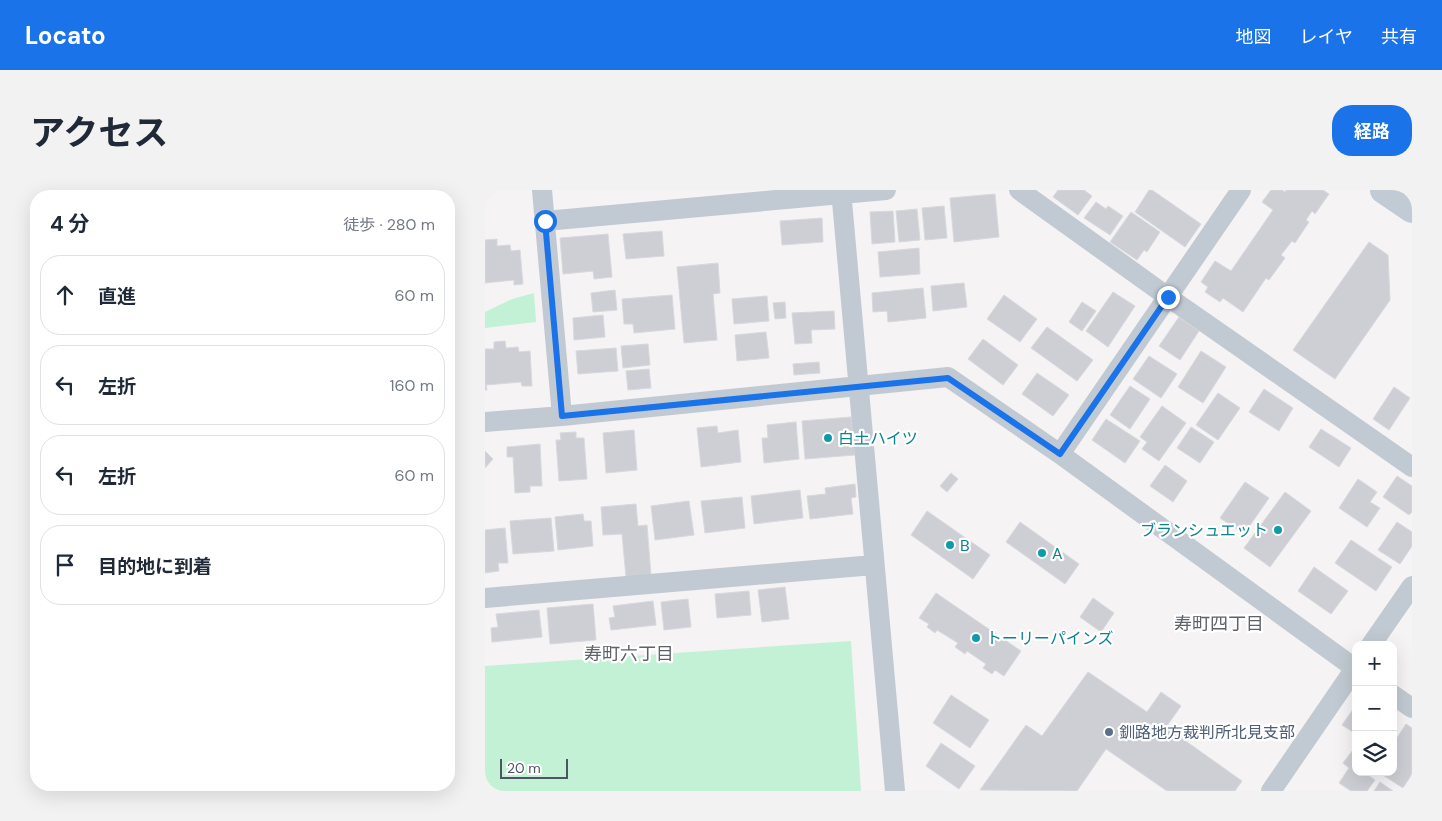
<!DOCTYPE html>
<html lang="ja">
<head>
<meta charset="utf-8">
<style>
  body { margin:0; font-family:"DM Sans","Noto Sans JP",sans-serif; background:#f2f2f3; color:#1f2937 }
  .controls { position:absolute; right:15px; bottom:15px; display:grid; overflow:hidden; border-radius:10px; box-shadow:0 5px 20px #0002 }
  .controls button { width:45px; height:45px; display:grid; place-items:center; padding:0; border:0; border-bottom:1px solid #e0e1e3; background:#fff; color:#1f2937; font:25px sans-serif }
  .scale { position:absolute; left:15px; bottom:12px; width:68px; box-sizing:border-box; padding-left:5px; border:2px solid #4a5661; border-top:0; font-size:14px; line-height:18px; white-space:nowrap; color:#4a5661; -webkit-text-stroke:4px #fff; paint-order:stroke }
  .stop { position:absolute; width:15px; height:15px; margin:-11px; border:4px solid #1a73e8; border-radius:50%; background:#fff }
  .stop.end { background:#1a73e8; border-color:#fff; box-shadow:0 1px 5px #0008 }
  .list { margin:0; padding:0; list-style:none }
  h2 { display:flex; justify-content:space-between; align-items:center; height:65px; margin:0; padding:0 20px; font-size:21px }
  h2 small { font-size:16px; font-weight:400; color:#747a83 }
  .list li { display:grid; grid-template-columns:32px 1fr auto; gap:15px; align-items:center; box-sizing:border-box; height:80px; margin:0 10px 10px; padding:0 10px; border:1px solid #e0e1e3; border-radius:20px }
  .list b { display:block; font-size:19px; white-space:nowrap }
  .list em { font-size:16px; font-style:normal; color:#747a83 }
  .icon { flex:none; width:28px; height:28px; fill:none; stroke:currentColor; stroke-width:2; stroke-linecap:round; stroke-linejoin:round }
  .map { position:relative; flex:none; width:927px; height:601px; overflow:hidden; border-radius:20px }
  header { display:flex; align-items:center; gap:30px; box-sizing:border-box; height:70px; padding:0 25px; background:#1a73e8; color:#fff }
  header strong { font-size:24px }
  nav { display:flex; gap:28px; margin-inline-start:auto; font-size:18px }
  .intro { display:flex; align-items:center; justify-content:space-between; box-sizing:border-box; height:120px; padding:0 30px }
  h1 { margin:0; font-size:35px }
  .button { padding:12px 22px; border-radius:20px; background:#1a73e8; color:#fff; font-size:18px; font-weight:700 }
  main { display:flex; gap:30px; padding:0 30px }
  aside { flex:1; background:#fff; border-radius:20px; box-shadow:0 5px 20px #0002 }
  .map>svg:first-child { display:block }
  .green { fill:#c3f1d5 }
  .building { fill:#cdcfd5; stroke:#d7d9de }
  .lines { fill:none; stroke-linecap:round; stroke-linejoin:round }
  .street { stroke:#c1cad2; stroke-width:20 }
  .secondary { stroke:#c1cbd6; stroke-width:28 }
  .route { stroke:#1a73e8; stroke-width:6 }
  .culture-dot { fill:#0f9aa8; stroke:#fff; stroke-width:2 }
  .service-dot { fill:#5c6f8a; stroke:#fff; stroke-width:2 }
  .labels { text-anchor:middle; stroke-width:4.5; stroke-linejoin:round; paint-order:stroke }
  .culture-label { font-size:16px; fill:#0d838f; stroke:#fff; text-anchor:start }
  .service-label { font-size:16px; fill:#4e5e75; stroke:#fff; text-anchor:start }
  .neighbourhood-label { font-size:18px; fill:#5f6368; stroke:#fff }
</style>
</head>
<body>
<header>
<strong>Locato</strong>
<nav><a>地図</a><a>レイヤ</a><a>共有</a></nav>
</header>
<div class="intro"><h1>アクセス</h1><a class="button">経路</a></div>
<main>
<aside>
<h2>4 分<small>徒歩 · 280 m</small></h2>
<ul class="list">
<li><svg class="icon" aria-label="ahead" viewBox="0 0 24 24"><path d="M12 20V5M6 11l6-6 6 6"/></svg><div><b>直進</b></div><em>60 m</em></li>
<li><svg class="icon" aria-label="left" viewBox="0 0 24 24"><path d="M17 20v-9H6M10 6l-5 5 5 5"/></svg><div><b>左折</b></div><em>160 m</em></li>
<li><svg class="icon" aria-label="left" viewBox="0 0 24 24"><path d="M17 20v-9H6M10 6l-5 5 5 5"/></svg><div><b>左折</b></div><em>60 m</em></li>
<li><svg class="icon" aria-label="arrive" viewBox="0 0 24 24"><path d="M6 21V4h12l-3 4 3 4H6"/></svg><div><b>目的地に到着</b></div></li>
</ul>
</aside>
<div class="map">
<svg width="927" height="601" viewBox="0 0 927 601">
  <rect width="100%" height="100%" fill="#f5f3f3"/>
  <path class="green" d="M 49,103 L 51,132 L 0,138 L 0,122 L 27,109 Z
    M 366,451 L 376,601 L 0,601 L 0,476 Z"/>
  <path class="building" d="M 573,0 L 599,0 L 607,6 L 593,25 L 568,7 Z
    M 664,0 L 667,0 L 716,34 L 700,57 L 650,22 Z
    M 786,0 L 797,0 L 800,2 L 801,0 L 838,0 L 844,4 L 830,24 L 827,21 L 821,30 L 824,32 L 810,53 L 807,51 L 796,65 L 800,68 L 784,90 L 781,88 L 758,122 L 738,108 L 735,112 L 720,102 L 723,97 L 716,92 L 730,71 L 746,81 L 788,20 L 777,12 Z
    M 510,4 L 514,47 L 469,52 L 465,8 Z
    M 611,12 L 621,19 L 623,16 L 638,26 L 625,45 L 599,28 Z
    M 459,16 L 462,48 L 440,50 L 437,18 Z
    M 432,19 L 435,50 L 414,52 L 411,21 Z
    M 408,21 L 410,52 L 387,54 L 385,22 Z
    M 646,22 L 675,42 L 662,62 L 659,60 L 652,70 L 625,52 Z
    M 337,28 L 338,52 L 297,55 L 295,31 Z
    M 177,41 L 179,66 L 141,69 L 138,44 Z
    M 123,44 L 127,87 L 109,89 L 108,81 L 78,84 L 75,48 Z
    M 12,49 L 12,56 L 25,55 L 26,61 L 35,60 L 38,94 L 29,95 L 29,90 L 0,93 L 0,50 Z
    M 884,52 L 903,65 L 905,110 L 850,189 L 808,160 Z
    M 434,58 L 435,84 L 395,87 L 393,62 Z
    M 233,73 L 235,103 L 228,104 L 232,150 L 199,153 L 192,77 Z
    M 479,93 L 482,117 L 448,121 L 446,96 Z
    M 438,98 L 441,128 L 403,132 L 402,121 L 388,122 L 387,103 Z
    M 130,100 L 132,120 L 108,122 L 106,103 Z
    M 628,102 L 650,116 L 623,157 L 601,141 Z
    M 187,105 L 190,139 L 149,143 L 148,134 L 139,134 L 137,109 Z
    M 519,105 L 552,129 L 535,152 L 502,129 Z
    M 282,106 L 284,131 L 249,134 L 247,109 Z
    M 300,112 L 301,128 L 290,129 L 288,113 Z
    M 597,112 L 611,121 L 597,141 L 584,132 Z
    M 349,121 L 350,139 L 326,140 L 327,153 L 310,154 L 307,123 Z
    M 118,125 L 120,147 L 89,150 L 88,128 Z
    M 694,127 L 714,141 L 695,170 L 674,156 Z
    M 562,137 L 608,170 L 592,191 L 546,158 Z
    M 281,142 L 284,168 L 252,171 L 250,145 Z
    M 498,149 L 533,175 L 518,195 L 483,169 Z
    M 20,151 L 21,158 L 33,157 L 34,162 L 45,161 L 47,196 L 37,196 L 36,192 L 1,195 L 2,200 L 0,200 L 0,159 L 9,159 L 9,152 Z
    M 163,154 L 165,175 L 138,178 L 136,156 Z
    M 131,158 L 133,181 L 93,184 L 91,161 Z
    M 716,161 L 741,177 L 718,213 L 693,197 Z
    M 664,166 L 692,184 L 676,208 L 648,189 Z
    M 334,172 L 335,183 L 309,185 L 308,174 Z
    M 164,179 L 166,198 L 143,200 L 141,181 Z
    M 552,183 L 584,205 L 568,226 L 537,204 Z
    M 645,196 L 665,209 L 645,239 L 625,225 Z
    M 909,197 L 925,208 L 904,240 L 888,229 Z
    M 779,199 L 808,218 L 794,241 L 764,222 Z
    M 733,203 L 755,218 L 733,250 L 711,235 Z
    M 677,216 L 701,233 L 674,271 L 657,259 L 662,252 L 655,247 Z
    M 366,227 L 370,265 L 320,269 L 317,231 Z
    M 621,229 L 655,251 L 640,273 L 607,250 Z
    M 311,232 L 314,269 L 279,273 L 277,248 L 283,248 L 282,235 Z
    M 232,236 L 233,243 L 253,240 L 256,272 L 216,277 L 212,238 Z
    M 706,237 L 729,252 L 715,273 L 692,258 Z
    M 836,239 L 866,258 L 854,277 L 824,257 Z
    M 149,240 L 152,280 L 121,283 L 118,243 Z
    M 91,242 L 91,248 L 99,248 L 102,289 L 74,291 L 71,250 L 76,250 L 75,243 Z
    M 55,254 L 57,296 L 45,296 L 45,302 L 30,303 L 28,267 L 22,267 L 22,257 Z
    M 0,261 L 8,269 L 0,278 Z
    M 680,275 L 702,291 L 688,312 L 665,296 Z
    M 466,283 L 473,289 L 462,302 L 455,296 Z
    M 912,286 L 927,296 L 927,322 L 924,325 L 898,307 Z
    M 873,289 L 892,302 L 885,312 L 895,318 L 882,337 L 854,318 Z
    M 760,292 L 784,308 L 759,344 L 735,328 Z
    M 370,294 L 371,307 L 366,308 L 368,324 L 325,329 L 322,306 L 341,304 L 340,298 Z
    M 315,300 L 318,328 L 269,334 L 266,306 Z
    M 800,302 L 826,321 L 785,377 L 759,358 Z
    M 257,307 L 260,338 L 220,343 L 216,311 Z
    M 204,311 L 209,345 L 170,350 L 166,316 Z
    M 151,314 L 153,336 L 162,335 L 166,385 L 141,387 L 137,344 L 118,345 L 116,317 Z
    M 442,321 L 505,365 L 488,389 L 426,345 Z
    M 98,324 L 99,331 L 106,331 L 108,356 L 73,360 L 70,327 Z
    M 66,328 L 69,361 L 28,364 L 25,331 Z
    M 535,332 L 594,374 L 580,394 L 521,352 Z
    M 912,332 L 927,342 L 927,356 L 915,374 L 893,360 Z
    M 20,338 L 23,373 L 13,373 L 14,381 L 0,383 L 0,340 Z
    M 866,350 L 907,377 L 891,401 L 850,373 Z
    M 829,377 L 863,401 L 846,424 L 813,401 Z
    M 300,397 L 304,429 L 277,432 L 273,400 Z
    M 264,401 L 266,425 L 232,428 L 230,404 Z
    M 451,403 L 536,461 L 519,486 L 510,480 L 507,484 L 498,478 L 501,474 L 482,461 L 480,464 L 470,457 L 473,453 L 452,440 L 450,443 L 442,437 L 444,434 L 434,428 Z
    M 608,408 L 629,423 L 616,442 L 595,427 Z
    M 203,409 L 206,437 L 179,440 L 176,412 Z
    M 168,411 L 171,435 L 126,440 L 124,428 L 130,427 L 128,416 Z
    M 108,414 L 111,450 L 65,454 L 62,418 Z
    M 54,420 L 57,447 L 7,452 L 6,438 L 13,437 L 11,424 Z
    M 603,482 L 662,522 L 676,502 L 696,516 L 681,537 L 757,591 L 750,601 L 682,601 L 621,559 L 592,601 L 495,600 L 541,535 L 557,546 Z
    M 466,505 L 504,530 L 485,558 L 448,533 Z
    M 871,515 L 871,544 L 857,535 Z
    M 921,534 L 927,538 L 927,584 L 918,598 L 893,582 L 908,582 L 908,554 Z
    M 456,553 L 490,576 L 474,599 L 441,576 Z
    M 871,556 L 871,582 L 879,582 L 890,590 L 882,601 L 866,601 L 854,593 L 864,578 L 858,573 Z
    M 895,592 L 908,601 L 889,601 Z"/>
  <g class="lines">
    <path class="street" d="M 57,0 L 77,226
      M 356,0 L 410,601
      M 534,0 L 683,107 L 927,277
      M 60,31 L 401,0
      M 0,232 L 77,226 L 463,187 L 575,264 L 871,479
      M 575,264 L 756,0
      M 0,408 L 389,375
      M 886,455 L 927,396
      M 908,505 L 927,518
      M 786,601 L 871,477"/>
    <path class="secondary" d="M 899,0 L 927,19"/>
  </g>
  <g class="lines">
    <path class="route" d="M 60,31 L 77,226 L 463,188 L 575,264 L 683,107"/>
  </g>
  <g class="culture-dot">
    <circle cx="343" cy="248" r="5"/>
    <circle cx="793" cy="340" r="5"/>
    <circle cx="465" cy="355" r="5"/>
    <circle cx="557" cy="363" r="5"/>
    <circle cx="491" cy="448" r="5"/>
  </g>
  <circle class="service-dot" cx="624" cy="542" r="5"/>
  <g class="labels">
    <g class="culture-label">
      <text x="353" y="254">白土ハイツ</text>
      <text x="783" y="346" text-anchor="end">ブランシュエット</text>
      <text x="475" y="361">B</text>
      <text x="567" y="369">A</text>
      <text x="501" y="454">トーリーパインズ</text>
    </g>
    <g class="service-label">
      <text x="634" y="548">釧路地方裁判所北見支部</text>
    </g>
    <g class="neighbourhood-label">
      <text x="734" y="440">寿町四丁目</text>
      <text x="144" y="470">寿町六丁目</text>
    </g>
  </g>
</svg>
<div class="controls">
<button>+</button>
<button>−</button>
<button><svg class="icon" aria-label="layers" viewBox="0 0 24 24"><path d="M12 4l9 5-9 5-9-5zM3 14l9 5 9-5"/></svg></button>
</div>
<div class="scale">20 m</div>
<div class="stop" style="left:60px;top:31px"></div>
<div class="stop end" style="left:683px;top:107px"></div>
</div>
</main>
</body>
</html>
